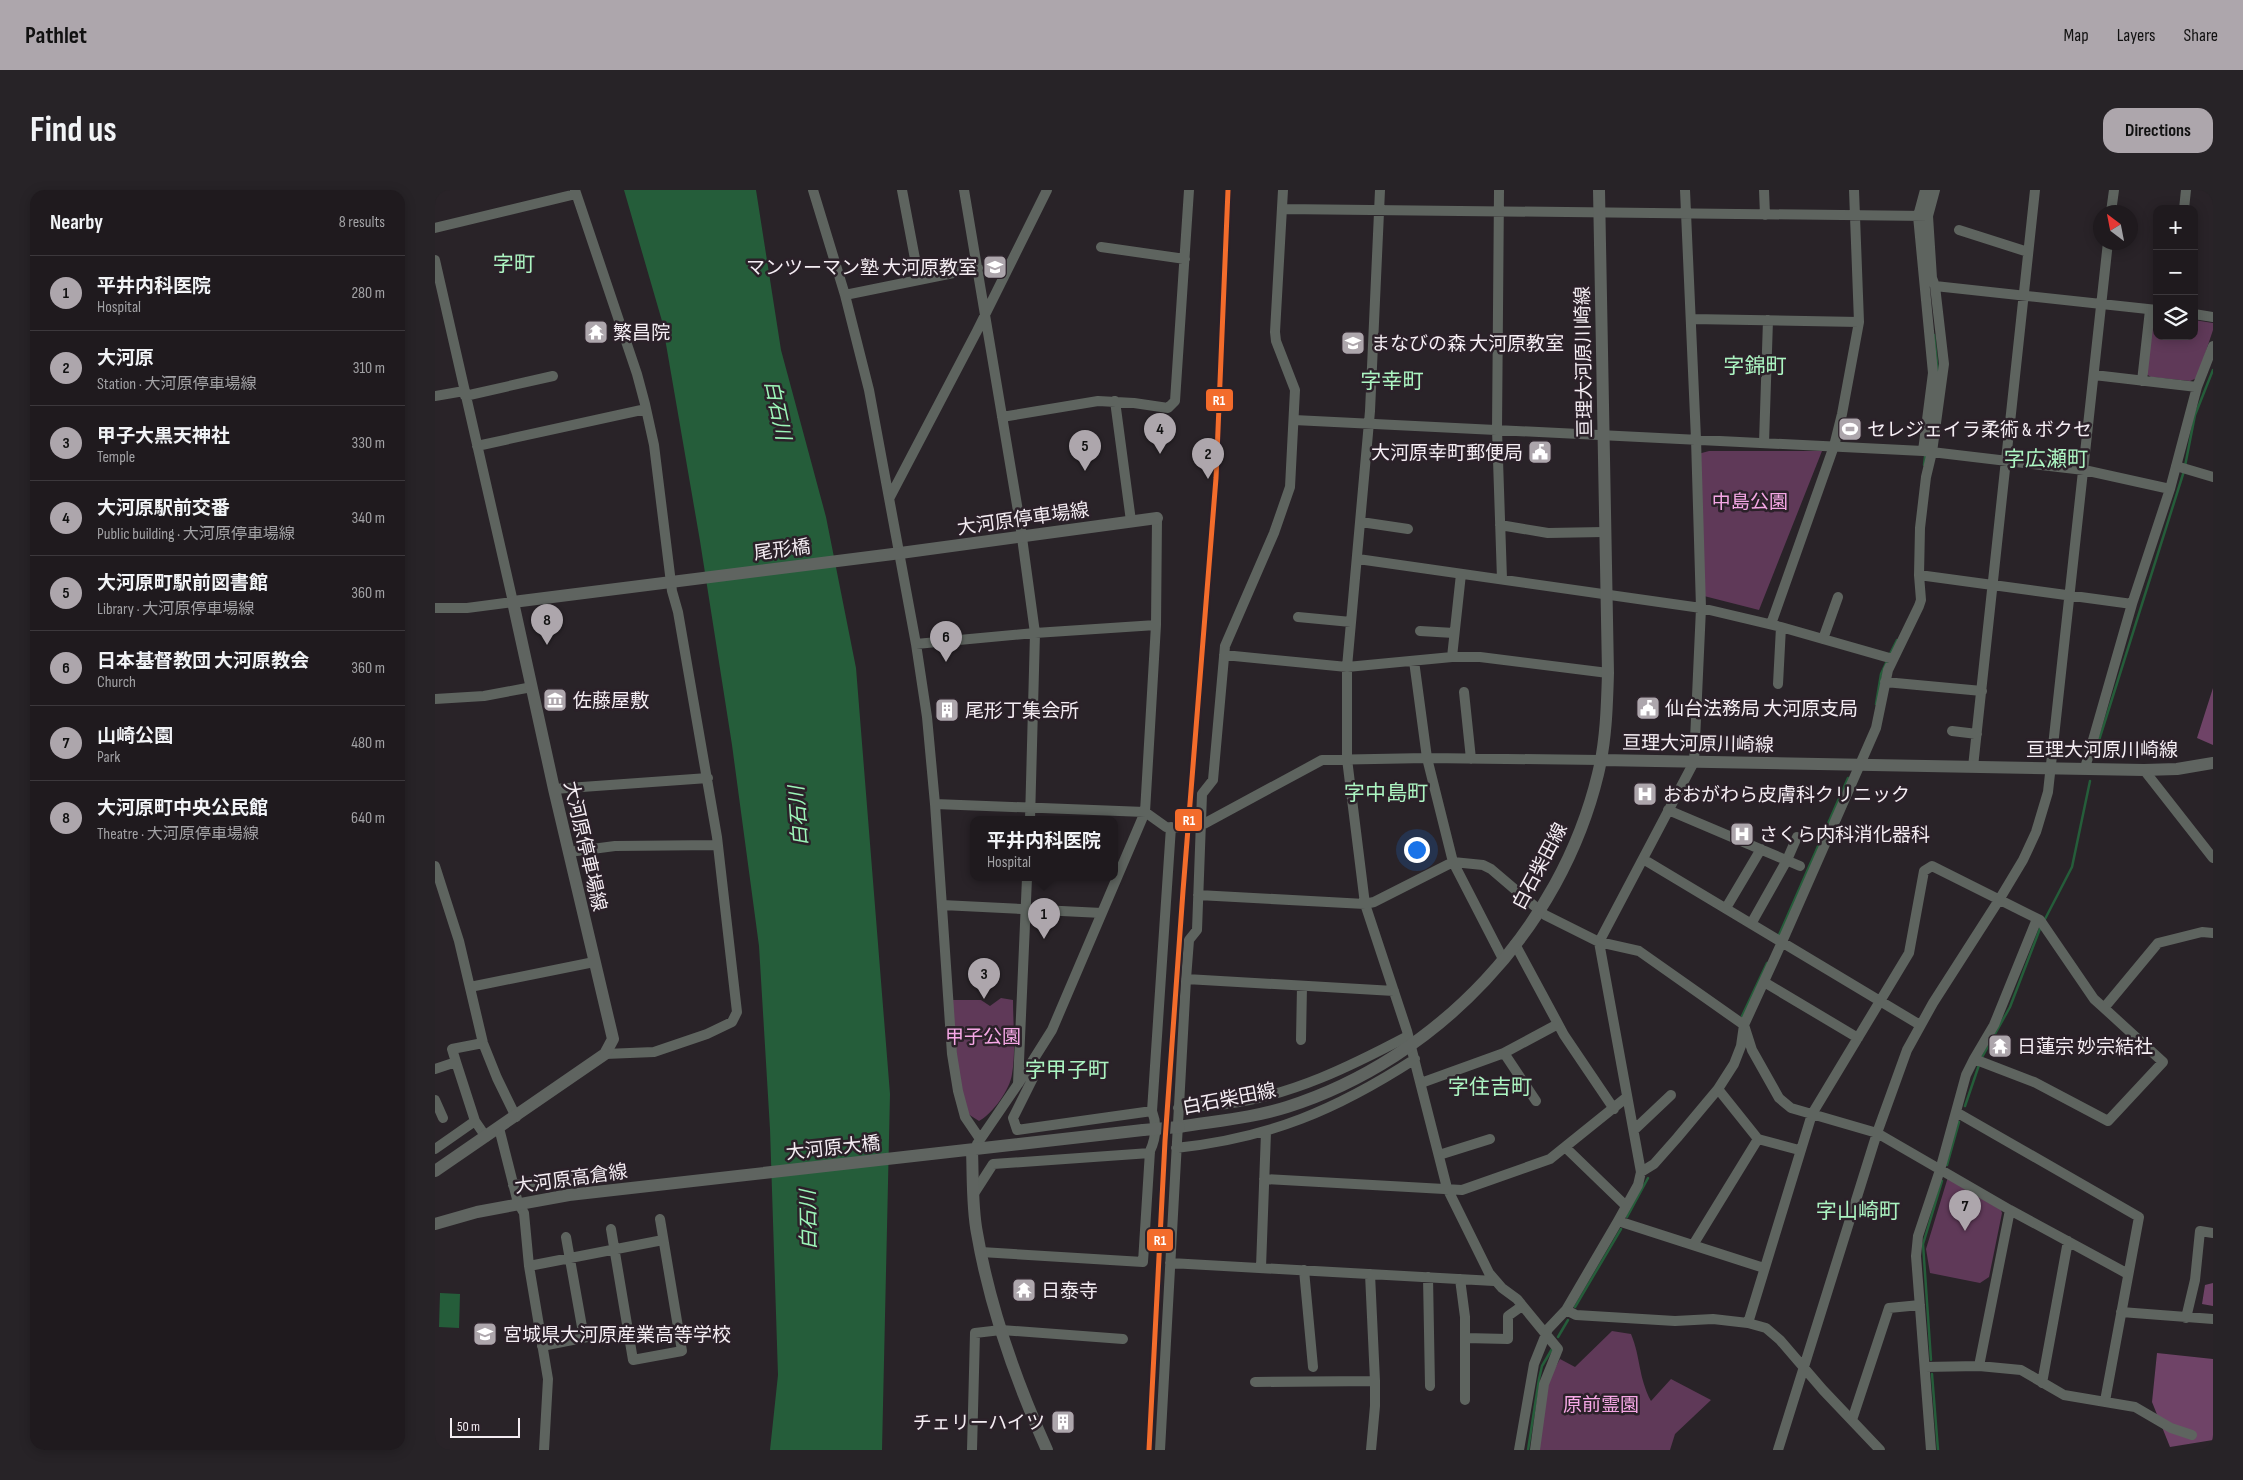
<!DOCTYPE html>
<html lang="en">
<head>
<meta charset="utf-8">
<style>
  body { margin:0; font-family:"Sofia Sans Condensed","Noto Sans JP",sans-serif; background:#272327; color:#f1f3f6 }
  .controls { position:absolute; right:15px; top:15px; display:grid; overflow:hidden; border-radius:10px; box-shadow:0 2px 12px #0003 }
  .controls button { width:45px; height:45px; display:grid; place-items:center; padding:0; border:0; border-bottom:1px solid #3c383c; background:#1f1a1e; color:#f1f3f6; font:25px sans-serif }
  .compass { position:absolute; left:1658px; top:15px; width:45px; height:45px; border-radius:50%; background:#1f1a1e; box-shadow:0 2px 12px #0003; rotate:328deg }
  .scale { position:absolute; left:15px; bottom:12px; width:70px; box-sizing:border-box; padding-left:5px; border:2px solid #f4edf3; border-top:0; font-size:14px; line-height:18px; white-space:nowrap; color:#f4edf3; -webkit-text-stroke:4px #2b2129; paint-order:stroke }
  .you { position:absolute; left:981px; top:659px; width:18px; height:18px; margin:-12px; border:4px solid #fff; border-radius:50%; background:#1a73e8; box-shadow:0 0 0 8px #1a73e833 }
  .badge { display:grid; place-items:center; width:32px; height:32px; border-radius:50%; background:#ada6ac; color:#111; font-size:16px; font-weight:700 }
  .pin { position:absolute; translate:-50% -41px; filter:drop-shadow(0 1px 2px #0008) }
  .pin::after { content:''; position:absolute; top:26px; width:18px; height:15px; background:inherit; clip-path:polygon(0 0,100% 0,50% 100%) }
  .popup { position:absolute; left:535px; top:626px; width:148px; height:65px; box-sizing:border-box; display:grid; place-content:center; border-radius:10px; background:#1f1a1e; filter:drop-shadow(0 1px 4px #0005); font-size:16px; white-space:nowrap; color:#a1a1a4 }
  .popup b { font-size:19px; color:#f1f3f6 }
  .popup::after { content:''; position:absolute; left:50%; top:100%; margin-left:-10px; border:10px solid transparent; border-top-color:#1f1a1e }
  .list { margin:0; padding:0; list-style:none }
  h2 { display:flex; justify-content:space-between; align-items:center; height:65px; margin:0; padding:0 20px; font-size:21px }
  h2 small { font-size:16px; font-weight:400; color:#a1a1a4 }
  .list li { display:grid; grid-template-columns:32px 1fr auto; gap:15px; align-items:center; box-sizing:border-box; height:75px; padding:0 20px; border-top:1px solid #3c383c }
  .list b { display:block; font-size:19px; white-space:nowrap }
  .list p { margin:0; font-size:16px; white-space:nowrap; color:#a1a1a4 }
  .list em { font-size:16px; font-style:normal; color:#a1a1a4 }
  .icon { flex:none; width:28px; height:28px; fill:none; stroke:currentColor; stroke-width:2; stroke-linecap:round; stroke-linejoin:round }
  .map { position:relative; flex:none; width:1778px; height:1260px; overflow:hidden; border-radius:15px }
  header { display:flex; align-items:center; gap:30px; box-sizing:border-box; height:70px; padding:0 25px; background:#ada6ac; color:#111 }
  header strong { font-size:24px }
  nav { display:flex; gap:28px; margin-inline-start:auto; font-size:18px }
  .intro { display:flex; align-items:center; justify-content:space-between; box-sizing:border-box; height:120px; padding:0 30px }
  h1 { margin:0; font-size:35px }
  .button { padding:12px 22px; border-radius:15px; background:#ada6ac; color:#111; font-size:18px; font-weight:700 }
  main { display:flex; gap:30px; padding:0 30px }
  aside { flex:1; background:#1f1a1e; border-radius:15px; box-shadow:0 2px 12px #0003 }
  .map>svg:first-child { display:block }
  .green { fill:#5f3958 }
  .forest { fill:#6f4367 }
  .water { fill:#255d3a }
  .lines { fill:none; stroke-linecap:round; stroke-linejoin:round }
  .stream { stroke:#255d3a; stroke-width:2.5 }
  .minor { stroke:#5e645f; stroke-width:10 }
  .major { stroke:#5f6460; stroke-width:12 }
  .major-bridge { stroke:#5f6460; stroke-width:12 }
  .rail-1-casing { stroke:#2b2129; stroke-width:9 }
  .rail-1 { stroke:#f36c2b; stroke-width:5 }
  .labels { text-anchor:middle; stroke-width:5; stroke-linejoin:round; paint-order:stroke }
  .poi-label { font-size:19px; fill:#f4edf3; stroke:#2b2129; text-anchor:start }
  .street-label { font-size:19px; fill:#f4edf3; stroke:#2b2129 }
  .park-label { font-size:19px; fill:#f6a8e6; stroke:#2b2129 }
  .water-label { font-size:20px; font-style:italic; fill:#9df6b9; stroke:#2b2129 }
  .quarter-label { font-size:21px; fill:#acf5c2; stroke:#2b2129 }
  .line-badge { stroke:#2b2129; stroke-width:2 }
  .badge-label { font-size:14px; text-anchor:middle; font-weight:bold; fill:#fff }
</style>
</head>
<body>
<header>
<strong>Pathlet</strong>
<nav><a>Map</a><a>Layers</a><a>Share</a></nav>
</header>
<div class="intro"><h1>Find us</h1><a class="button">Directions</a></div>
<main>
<aside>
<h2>Nearby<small>8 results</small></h2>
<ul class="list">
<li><span class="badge">1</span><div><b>平井内科医院</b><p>Hospital</p></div><em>280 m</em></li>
<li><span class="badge">2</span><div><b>大河原</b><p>Station · 大河原停車場線</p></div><em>310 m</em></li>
<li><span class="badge">3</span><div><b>甲子大黒天神社</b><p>Temple</p></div><em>330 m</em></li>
<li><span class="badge">4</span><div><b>大河原駅前交番</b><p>Public building · 大河原停車場線</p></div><em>340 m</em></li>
<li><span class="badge">5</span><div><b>大河原町駅前図書館</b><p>Library · 大河原停車場線</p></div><em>360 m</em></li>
<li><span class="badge">6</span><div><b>日本基督教団 大河原教会</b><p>Church</p></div><em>360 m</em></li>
<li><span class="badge">7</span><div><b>山崎公園</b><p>Park</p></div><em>480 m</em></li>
<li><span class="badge">8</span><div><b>大河原町中央公民館</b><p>Theatre · 大河原停車場線</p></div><em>640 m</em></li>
</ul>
</aside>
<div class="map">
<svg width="1778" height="1260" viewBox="0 0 1778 1260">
  <rect width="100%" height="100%" fill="#292328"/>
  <path class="green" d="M 1717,125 L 1722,126 L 1722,146 L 1759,146 L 1759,130 L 1778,133 L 1778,140 L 1762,188 L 1755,191 L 1716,187 L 1711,184 Z
    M 1274,261 L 1387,261 L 1324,420 L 1269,406 L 1263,264 Z
    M 566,808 L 578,810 C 578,834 581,861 577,884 C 575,900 557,924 544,931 L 533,924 L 525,897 L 516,810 L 546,810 L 555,816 Z
    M 1513,987 L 1565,1017 L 1567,1023 L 1554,1087 L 1545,1093 L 1495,1083 L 1491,1059 Z
    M 1177,1141 L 1196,1144 C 1206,1168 1203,1186 1216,1211 L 1236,1189 L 1276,1210 L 1240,1244 L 1235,1260 L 1104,1260 L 1114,1189 L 1125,1169 L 1140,1177 Z"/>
  <path class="forest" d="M 1778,498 L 1778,555 L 1762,548 Z
    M 1778,1093 L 1778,1116 L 1767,1114 L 1770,1095 Z
    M 1722,1163 L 1778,1169 L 1778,1250 L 1735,1257 L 1717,1212 Z"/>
  <path class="water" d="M 189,0 L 321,0 L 346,160 L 391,327 L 421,478 L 455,904 L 447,1260 L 335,1260 L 343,1185 L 335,939 L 324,756 L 297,555 L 265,351 L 227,131 Z
    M 5,1103 L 25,1104 L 24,1138 L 4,1137 Z"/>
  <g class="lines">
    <path class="stream" d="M 1499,145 L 1503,182
      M 1489,275 L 1490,267
      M 1750,276 L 1760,225 L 1778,180
      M 1454,466 L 1462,450
      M 1441,514 L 1446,484 L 1452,471
      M 1659,566 L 1749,281
      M 1609,731 L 1637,677 L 1655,591
      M 1344,745 L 1413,588
      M 1307,826 L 1332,773
      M 1546,869 L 1575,817 L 1606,736
      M 1530,916 L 1544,875
      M 1512,975 L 1524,932
      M 1192,1027 L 1213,988
      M 1140,1117 L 1186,1039
      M 1123,1147 L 1133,1130
      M 1496,1170 L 1488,1054 L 1507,991
      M 1497,1184 L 1503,1260
      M 1093,1260 L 1104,1189 L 1107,1176 L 1117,1159"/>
    <path class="minor" d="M 140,0 L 202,184 L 210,214 L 219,255 L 237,401 L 243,422 L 282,647 L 302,822 L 297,832 L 272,844 L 219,862 L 170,864
      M 378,0 L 410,105 L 434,200 L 481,454 L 492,527 L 500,614 L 517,864 L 523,901 L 530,927 L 545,949
      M 467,0 L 484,90
      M 529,0 L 585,333 L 600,443 L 595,630
      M 945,0 L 935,221 L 912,477 L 912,569 L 930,714 L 972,841 L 1012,998 L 1054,1083 L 1067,1098 L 1082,1109 L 1123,1159 L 1109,1194 L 1100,1260
      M 1064,0 L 1062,240 L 1067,389
      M 1329,0 L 1330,25
      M 847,19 L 1493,26
      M 1749,19 L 1751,0
      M 1676,22 L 1679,0
      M 0,38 L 141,4
      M 1524,40 L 1593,62
      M 666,57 L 750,69
      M 0,70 L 78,412 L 32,418 L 0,418
      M 1500,96 L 1722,120
      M 410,105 L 543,78
      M 1759,124 L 1778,127
      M 1256,129 L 1424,132
      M 1659,185 L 1762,197
      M 1707,191 L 1715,120
      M 0,206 L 29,201
      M 30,206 L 118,186
      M 680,211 L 696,331
      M 567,227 L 663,211 L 699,213 L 733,218 L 740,211 L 754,0
      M 859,230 L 1488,261 L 1649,280 L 1735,299
      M 1329,253 L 1333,130
      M 42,256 L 211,219
      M 1488,261 L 1498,183 L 1483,26 L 1490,0
      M 1741,276 L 1778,287
      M 455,307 L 542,141 L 612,0
      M 926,332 L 973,339
      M 1065,335 L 1113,343 L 1169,342
      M 923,369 L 1266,418 L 1346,437 L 1458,469
      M 1484,385 L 1697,414
      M 863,427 L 916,432
      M 1336,434 L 1399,256 L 1407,224 L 1424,132 L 1419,0
      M 985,441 L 1019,443
      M 1388,449 L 1403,407
      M 481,454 L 600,443 L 721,435
      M 789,465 L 912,477 L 1017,467 L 1045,467 L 1173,483
      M 1017,467 L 1026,384
      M 979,471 L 992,568 L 1018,672 L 1068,769
      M 1450,492 L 1547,501
      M 1343,494 L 1346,437
      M 1029,502 L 1036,569
      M 0,509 L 49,506 L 97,497
      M 1517,541 L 1542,544
      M 1538,577 L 1600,0
      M 1650,578 L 1697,414 L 1735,299 L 1762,197 L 1778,156
      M 1709,580 L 1778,668
      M 119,599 L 273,588
      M 500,614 L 710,622 L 731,637 L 753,638 L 765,636 L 887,570 L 992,568 L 1166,570
      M 1233,620 L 1365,676
      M 134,662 L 180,656 L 283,655
      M 1208,669 L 1485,835
      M 0,676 L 24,751 L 48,853 L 62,888 L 81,927
      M 763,705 L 930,714 L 939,712 L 1018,672 L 1048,675 L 1056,679 L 1110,725 L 1164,752 L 1204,761 L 1309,835 L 1317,860 L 1344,908 L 1356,918 L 1442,943 L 1575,1020 L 1693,1084
      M 507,715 L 667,723
      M 1291,718 L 1326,659
      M 1316,734 L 1352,670 L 1362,647
      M 1080,754 L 1129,845 L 1179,919
      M 751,789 L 959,801
      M 1329,792 L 1423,848
      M 35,797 L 159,772
      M 866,850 L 867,796
      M 1069,863 L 1101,911
      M 1539,869 L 1599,892 L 1673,931 L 1728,872 L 1669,818
      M 21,872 L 17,859 L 48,853
      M 594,875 L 598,888 L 578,928 L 582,940 L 717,921
      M 0,879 L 21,872 L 40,931 L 51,947
      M 986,893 L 1069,863 L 1123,834
      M 583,894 L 617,840 L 710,622 L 721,435 L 722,328
      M 1283,899 L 1323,949 L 1364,960
      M 0,910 L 8,928
      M 743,918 C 759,916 776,916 792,914 C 858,905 916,876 973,846
      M 1521,922 L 1704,1027 L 1670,1211
      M 64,938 L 83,1013 L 89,1023 L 94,1076 L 113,1189 L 109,1260
      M 1199,940 L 1236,905
      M 542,954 L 583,894 L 592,688
      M 741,958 C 835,948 901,920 980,869
      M 1131,958 L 1191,1016
      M 0,959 L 40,931
      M 1004,965 L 1055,949
      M 1206,982 L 1219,974 L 1242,948 L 1283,899 L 1299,874 L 1306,856 L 1309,835 L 1347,752 L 1441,538 L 1453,480 L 1484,416 L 1486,410 L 1484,385 L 1485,338 L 1491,287 L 1497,262 L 1509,174 L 1500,96 L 1497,88 L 1493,26 L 1500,0
      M 829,989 L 1027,1000 L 1115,969 L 1192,907
      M 78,995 L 138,987
      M 540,1002 L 558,974 L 715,963
      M 1183,1031 L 1329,1078
      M 176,1039 L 198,1170 L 247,1161 L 225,1029
      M 131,1047 L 149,1148
      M 1258,1055 L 1323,949
      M 546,1062 L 708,1072 L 715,961 C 721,948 722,934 717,921 L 736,637
      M 735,1073 L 1059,1091
      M 94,1076 L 228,1050
      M 826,1077 L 831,942
      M 869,1080 L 878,1177
      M 935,1084 L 940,1191
      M 993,1087 L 995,1196
      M 1025,1089 L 1030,1127 L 1030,1210
      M 1131,1120 L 1141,1125 L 1240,1131 L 1278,1129 L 1313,1133 L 1331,1138 L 1345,1150 L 1388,1200 L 1445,1260
      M 1686,1122 L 1778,1129
      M 1751,1128 L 1760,1090 L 1765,1041 L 1778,1043
      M 1313,1133 L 1377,924 L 1474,763 L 1489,681 L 1497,676 L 1605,730 L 1659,809 L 1669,818 L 1723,753 L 1767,742 L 1778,743
      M 1030,1148 L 1073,1149 L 1073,1126 L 1087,1116
      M 107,1156 L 193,1139
      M 1544,1176 L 1575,1020
      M 1490,1177 L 1544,1176 L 1586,1180 L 1629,1205 L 1700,1217 L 1736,1238 L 1757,1245
      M 820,1192 L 940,1191 L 940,1216 L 936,1260
      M 1607,1193 L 1633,1051
      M 1417,1230 L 1454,1118 L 1485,1115
      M 537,1260 L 540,1143 L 566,1140 L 688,1149
      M 725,1260 L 751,789 L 754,750 L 762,740 L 767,604 L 778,590 L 790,456 L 839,343 L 855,297 L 860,200 L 841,151 L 840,142 L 848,0
      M 1084,1260 L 1099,1174 L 1113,1139 L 1131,1120 L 1183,1031 L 1203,995 L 1206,982 L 1164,752 L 1259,572 L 1266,418 L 1261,249 L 1250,0
      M 1343,1260 L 1442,943 L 1472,860 L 1498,813 L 1564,710 L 1588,670 L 1601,642 L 1613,602 L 1673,52
      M 1496,1260 L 1481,1066 L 1483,1046 L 1505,980 L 1531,885 L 1539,869 L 1559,835 L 1602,729"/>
    <path class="major" d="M 1166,570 L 1709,580 L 1742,579 L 1778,573
      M 744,937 C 780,931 817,928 852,917 C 1003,869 1126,738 1163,584 C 1171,551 1172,517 1173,483 L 1164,0
      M 537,960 C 538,987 537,1018 542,1043 C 555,1119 581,1191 612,1260
      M 0,981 L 170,864 L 178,849 L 119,599 L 78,412 L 458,364 L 722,328
      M 0,1034 L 42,1022 L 134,1005 L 708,940"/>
    <path class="major-bridge" d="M 708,940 L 744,937"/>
    <g class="rail-1-casing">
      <path id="rail-1" d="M 714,1260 L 730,951 L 748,701 L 781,288 L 793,0"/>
    </g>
    <use href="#rail-1" class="rail-1"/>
  </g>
  <defs>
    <g id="school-square" transform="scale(1.25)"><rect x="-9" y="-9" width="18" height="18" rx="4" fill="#ada6ac" stroke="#2b2129"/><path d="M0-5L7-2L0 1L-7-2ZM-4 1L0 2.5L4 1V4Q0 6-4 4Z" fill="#fff"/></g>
    <g id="temple-square" transform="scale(1.25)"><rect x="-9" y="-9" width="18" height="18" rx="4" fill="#ada6ac" stroke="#2b2129"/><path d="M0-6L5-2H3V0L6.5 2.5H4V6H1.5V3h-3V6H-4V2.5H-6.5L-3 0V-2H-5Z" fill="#fff"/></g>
    <g id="stadium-square" transform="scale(1.25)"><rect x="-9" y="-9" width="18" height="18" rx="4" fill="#ada6ac" stroke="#2b2129"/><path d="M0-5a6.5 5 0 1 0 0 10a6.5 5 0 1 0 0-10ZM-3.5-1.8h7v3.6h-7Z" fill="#fff"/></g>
    <g id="civic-square" transform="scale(1.25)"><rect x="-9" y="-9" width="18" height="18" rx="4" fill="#ada6ac" stroke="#2b2129"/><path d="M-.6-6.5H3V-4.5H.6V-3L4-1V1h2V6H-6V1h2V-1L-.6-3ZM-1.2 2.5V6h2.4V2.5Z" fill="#fff"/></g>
    <g id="museum-square" transform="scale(1.25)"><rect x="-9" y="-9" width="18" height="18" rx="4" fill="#ada6ac" stroke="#2b2129"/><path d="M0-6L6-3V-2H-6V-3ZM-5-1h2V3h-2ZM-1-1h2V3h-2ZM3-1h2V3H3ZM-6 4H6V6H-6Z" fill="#fff"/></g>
    <g id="building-square" transform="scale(1.25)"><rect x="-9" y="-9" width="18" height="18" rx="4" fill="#ada6ac" stroke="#2b2129"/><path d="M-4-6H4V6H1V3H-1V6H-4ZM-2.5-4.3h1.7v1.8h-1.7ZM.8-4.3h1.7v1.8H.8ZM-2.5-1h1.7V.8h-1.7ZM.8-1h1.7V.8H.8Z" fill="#fff"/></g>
    <g id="hospital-square" transform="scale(1.25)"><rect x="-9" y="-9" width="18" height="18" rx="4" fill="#ada6ac" stroke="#2b2129"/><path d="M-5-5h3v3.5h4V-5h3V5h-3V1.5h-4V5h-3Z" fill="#fff"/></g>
  </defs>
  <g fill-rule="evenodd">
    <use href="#school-square" x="560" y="77"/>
    <use href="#temple-square" x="161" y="142"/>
    <use href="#school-square" x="918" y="153"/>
    <use href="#stadium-square" x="1415" y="239"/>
    <use href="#civic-square" x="1105" y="262"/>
    <use href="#museum-square" x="120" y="510"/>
    <use href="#civic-square" x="1213" y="518"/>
    <use href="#building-square" x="512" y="520"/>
    <use href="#hospital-square" x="1210" y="604"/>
    <use href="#hospital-square" x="1307" y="644"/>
    <use href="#temple-square" x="1565" y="856"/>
    <use href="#temple-square" x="589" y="1100"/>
    <use href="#school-square" x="50" y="1144"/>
    <use href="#building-square" x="628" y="1232"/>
  </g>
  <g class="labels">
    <g class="poi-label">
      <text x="542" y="84" text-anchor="end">マンツーマン塾 大河原教室</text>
      <text x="178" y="149">繁昌院</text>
      <text x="936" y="160">まなびの森 大河原教室</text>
      <text x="1432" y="246">セレジェイラ柔術 &amp; ボクセ</text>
      <text x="1088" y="269" text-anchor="end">大河原幸町郵便局</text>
      <text x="138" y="517">佐藤屋敷</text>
      <text x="1230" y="525">仙台法務局 大河原支局</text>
      <text x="530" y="527">尾形丁集会所</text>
      <text x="1228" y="611">おおがわら皮膚科クリニック</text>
      <text x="1324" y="651">さくら内科消化器科</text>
      <text x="1582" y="863">日蓮宗 妙宗結社</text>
      <text x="606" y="1107">日泰寺</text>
      <text x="68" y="1151">宮城県大河原産業高等学校</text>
      <text x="610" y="1239" text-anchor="end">チェリーハイツ</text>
    </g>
    <g class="street-label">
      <text transform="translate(1148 172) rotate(-91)" y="7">亘理大河原川崎線</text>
      <text transform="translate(588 328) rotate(-8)" y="7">大河原停車場線</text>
      <text transform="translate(347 359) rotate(-7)" y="7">尾形橋</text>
      <text transform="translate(1263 553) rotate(1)" y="7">亘理大河原川崎線</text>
      <text x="1667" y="566">亘理大河原川崎線</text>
      <text transform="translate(151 656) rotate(77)" y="7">大河原停車場線</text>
      <text transform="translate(1104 676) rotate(-62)" y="7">白石柴田線</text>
      <text transform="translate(794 908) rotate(-11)" y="7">白石柴田線</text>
      <text transform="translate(398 957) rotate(-6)" y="7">大河原大橋</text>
      <text transform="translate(136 988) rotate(-8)" y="7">大河原高倉線</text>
    </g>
    <g class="park-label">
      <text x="1315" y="318">中島公園</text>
      <text x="548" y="853">甲子公園</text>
      <text x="1166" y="1221">原前霊園</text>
    </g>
    <g class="water-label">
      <text transform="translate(343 220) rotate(78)" y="7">白石川</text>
      <text transform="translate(363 626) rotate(-94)" y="7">白石川</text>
      <text transform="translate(373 1030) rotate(-91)" y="7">白石川</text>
    </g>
    <g class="quarter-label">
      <text x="79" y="81">字町</text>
      <text x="1320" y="183">字錦町</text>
      <text x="957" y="198">字幸町</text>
      <text x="1611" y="276">字広瀬町</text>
      <text x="951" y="610">字中島町</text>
      <text x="632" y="887">字甲子町</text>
      <text x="1055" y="904">字住吉町</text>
      <text x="1423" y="1028">字山崎町</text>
    </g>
  </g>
  <g class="line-badge">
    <rect x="770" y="198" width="29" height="24" rx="5" fill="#f36c2b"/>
    <rect x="739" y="618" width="29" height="24" rx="5" fill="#f36c2b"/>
    <rect x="711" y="1038" width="28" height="24" rx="5" fill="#f36c2b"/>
  </g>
  <g class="badge-label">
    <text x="784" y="215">R1</text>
    <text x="754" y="635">R1</text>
    <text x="725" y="1055">R1</text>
  </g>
</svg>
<div class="controls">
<button>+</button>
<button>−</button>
<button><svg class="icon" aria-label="layers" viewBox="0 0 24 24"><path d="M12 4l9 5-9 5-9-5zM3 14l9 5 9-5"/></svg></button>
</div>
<svg class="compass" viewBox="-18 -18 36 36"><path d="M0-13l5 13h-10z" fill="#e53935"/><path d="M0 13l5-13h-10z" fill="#a1a1a4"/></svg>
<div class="scale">50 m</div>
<div class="you"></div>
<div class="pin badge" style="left:609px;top:749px">1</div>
<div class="popup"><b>平井内科医院</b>Hospital</div>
<div class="pin badge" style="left:773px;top:289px">2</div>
<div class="pin badge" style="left:549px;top:809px">3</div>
<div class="pin badge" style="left:725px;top:264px">4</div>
<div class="pin badge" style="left:650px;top:281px">5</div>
<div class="pin badge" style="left:511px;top:472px">6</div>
<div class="pin badge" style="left:1530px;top:1041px">7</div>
<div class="pin badge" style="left:112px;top:455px">8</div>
</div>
</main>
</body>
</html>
